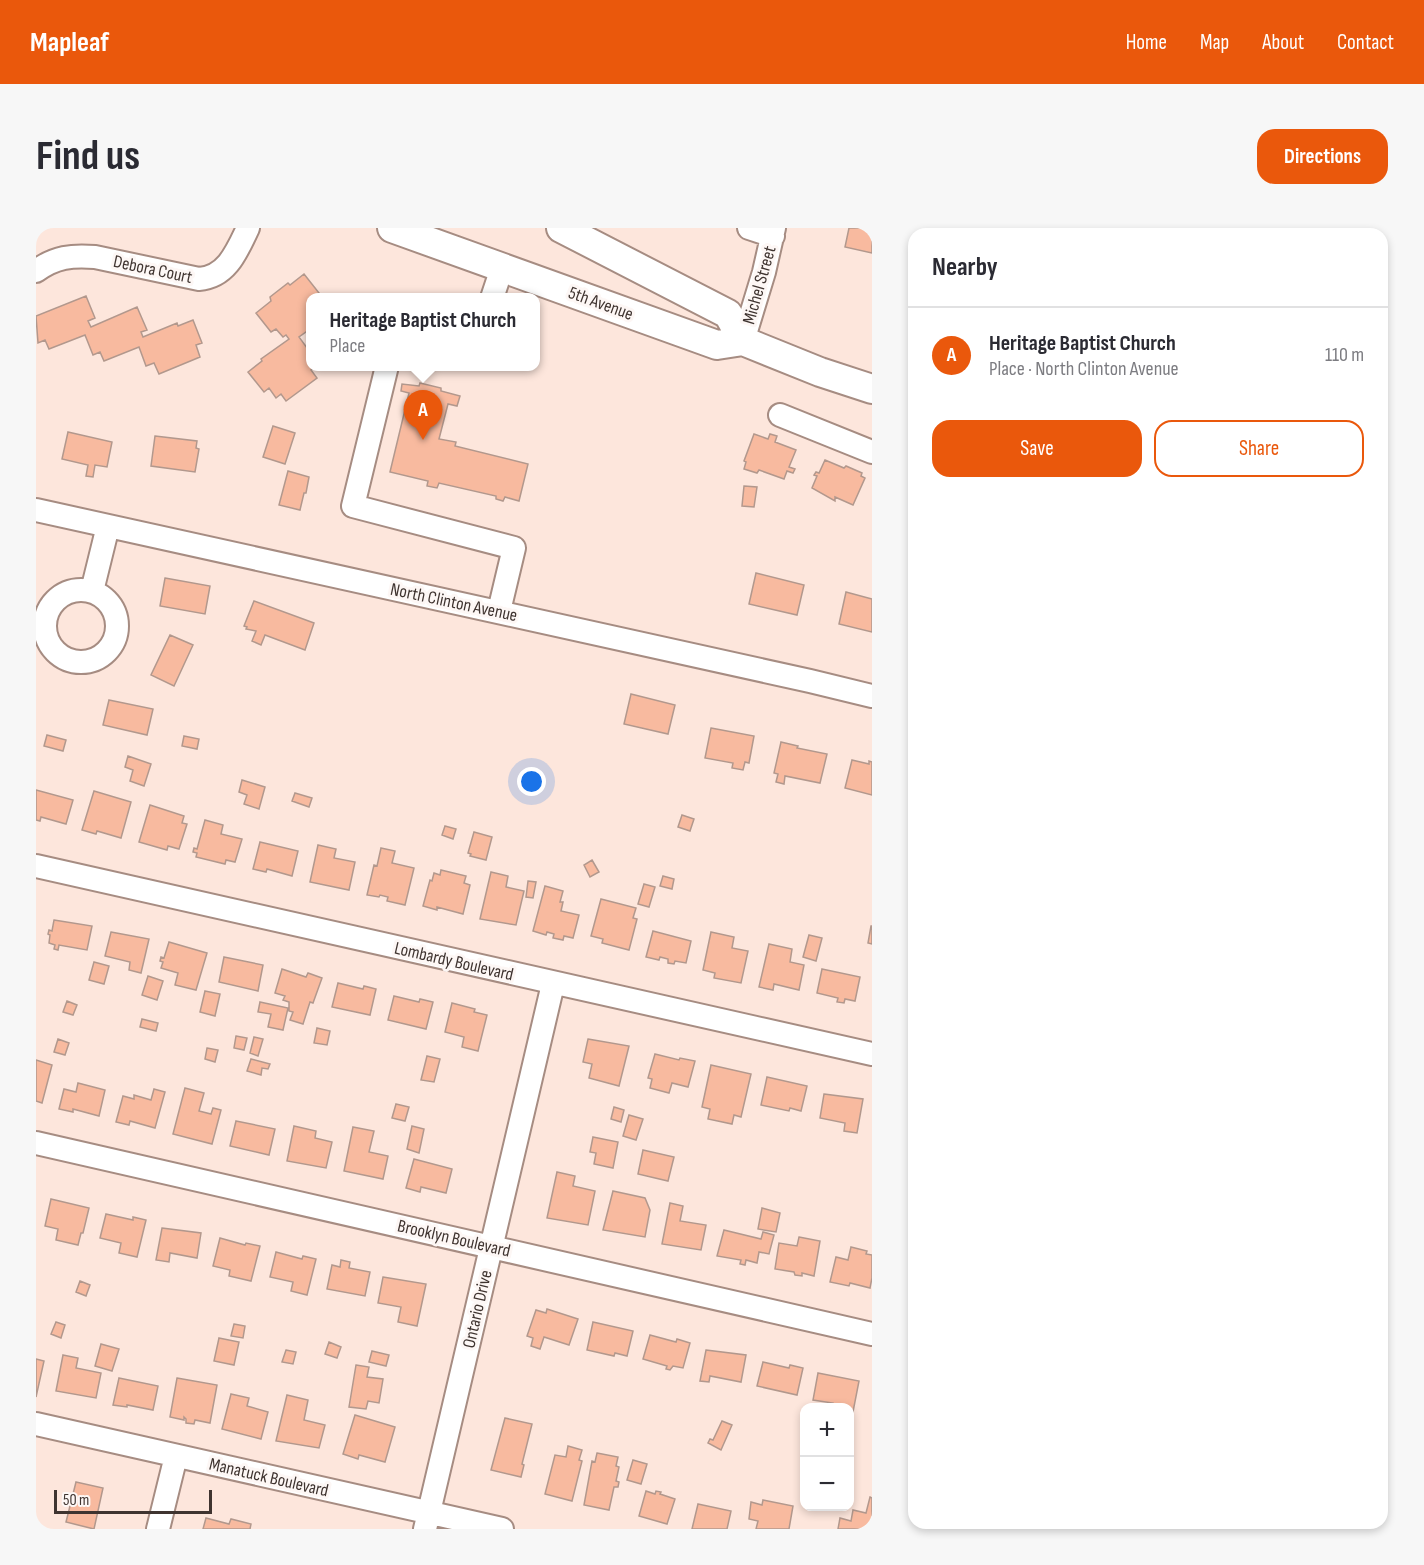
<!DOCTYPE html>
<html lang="en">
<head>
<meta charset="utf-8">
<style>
  body { margin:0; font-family:"Sofia Sans Condensed",sans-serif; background:#f7f7f7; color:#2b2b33 }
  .controls { position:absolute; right:18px; bottom:18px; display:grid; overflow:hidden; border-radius:12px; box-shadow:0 3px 9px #0003 }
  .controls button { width:54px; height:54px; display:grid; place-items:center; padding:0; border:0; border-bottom:2px solid #e1e1e2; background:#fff; color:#2b2b33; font:30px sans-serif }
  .scale { position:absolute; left:18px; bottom:15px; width:158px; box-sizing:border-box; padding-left:6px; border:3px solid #3f3430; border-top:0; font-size:16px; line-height:21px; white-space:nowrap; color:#3f3430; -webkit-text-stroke:4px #fdf7f5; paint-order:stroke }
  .you { position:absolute; left:496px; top:554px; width:21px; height:21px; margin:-15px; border:4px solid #fff; border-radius:50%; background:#1a73e8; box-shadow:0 0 0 9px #1a73e833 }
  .badge { display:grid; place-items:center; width:39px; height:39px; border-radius:50%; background:#ea580c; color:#fff; font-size:20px; font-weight:700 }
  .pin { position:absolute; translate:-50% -50px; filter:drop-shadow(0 2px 3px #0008) }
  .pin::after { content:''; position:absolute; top:32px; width:21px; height:18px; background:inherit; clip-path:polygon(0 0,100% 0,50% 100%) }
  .popup { position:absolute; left:270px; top:65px; width:234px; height:78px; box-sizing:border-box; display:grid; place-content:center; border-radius:12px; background:#fff; filter:drop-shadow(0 2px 4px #0005); font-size:20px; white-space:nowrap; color:#7c7c81 }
  .popup b { font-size:22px; color:#2b2b33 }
  .popup::after { content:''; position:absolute; left:50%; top:100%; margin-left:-12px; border:12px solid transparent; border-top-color:#fff }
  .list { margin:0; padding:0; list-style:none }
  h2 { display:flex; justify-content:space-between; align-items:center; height:78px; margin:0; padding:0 24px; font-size:26px }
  h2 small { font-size:20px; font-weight:400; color:#7c7c81 }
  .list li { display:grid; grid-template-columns:39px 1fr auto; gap:18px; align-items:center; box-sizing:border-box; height:96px; padding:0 24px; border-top:2px solid #e1e1e2 }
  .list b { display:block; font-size:22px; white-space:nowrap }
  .list p { margin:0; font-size:20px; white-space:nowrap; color:#7c7c81 }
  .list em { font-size:20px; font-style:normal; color:#7c7c81 }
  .actions { display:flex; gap:12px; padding:18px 24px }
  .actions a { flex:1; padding:14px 0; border:2px solid #ea580c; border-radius:18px; text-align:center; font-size:21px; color:#ea580c }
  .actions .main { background:#ea580c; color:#fff }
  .map { position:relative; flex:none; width:836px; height:1301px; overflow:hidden; border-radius:18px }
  header { display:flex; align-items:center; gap:36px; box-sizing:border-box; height:84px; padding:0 30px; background:#ea580c; color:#fff }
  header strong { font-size:28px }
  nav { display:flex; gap:33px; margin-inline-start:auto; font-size:21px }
  .intro { display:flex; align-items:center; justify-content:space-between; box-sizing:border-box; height:144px; padding:0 36px }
  h1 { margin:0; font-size:42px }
  .button { padding:15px 27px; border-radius:18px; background:#ea580c; color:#fff; font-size:21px; font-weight:700 }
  main { display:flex; gap:36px; padding:0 36px }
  aside { flex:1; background:#fff; border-radius:18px; box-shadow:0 3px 9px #0003 }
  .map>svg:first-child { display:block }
  .building { fill:#f8ba9f; stroke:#b2988d; stroke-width:1.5 }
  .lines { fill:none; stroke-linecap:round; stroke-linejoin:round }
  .minor-casing { stroke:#a68c82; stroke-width:26 }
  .major-casing { stroke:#a68c82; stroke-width:32 }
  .minor { stroke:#fff; stroke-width:22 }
  .major { stroke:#fff; stroke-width:28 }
  .labels { text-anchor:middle; stroke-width:6; stroke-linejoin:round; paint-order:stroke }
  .street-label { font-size:18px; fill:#3f3430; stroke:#fdf7f5 }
</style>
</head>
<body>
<header>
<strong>Mapleaf</strong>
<nav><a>Home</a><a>Map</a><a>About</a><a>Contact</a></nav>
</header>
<div class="intro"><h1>Find us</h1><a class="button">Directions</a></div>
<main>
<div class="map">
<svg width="836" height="1301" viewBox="0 0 836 1301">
  <rect width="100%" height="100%" fill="#fde6dc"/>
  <path class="building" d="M 813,0 L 836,0 L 836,25 L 809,19 Z
    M 268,46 L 283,65 L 279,70 L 274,70 L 274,101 L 263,109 L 274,124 L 274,127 L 271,129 L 274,134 L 274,138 L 279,139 L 275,142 L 281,150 L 250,173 L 245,166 L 240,170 L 233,160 L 228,164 L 212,144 L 226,133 L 225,131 L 253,111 L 250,107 L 247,109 L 240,101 L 235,104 L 220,85 L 235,73 L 234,69 L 252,55 L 254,57 Z
    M 50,68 L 59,90 L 52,93 L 55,99 L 101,79 L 111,102 L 105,104 L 107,109 L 141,95 L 142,98 L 157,92 L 166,115 L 160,117 L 164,129 L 123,146 L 118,135 L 110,138 L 103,119 L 68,133 L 64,124 L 57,127 L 49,107 L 13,121 L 9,112 L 2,115 L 0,88 Z
    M 384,155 L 405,160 L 405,163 L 424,168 L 421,178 L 412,176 L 403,211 L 420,214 L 419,218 L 492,236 L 483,273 L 469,269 L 467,273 L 460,271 L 460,268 L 403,255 L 401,260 L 391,258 L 392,253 L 354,244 L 373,165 L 365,163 L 366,156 L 383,158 Z
    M 237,198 L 259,205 L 249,236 L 227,229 Z
    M 32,204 L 76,214 L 71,239 L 59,237 L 57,249 L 50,248 L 52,237 L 26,231 Z
    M 718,206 L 732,211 L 734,206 L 741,208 L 739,214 L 760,222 L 753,239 L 759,241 L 757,245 L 751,243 L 748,251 L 723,242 L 721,245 L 708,241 L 710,234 L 708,233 Z
    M 119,208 L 161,213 L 160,220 L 163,221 L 159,244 L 115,238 Z
    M 789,232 L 808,240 L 810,238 L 826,245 L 825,248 L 829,250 L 817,277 L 799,269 L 799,273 L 776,260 L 781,248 L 778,247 L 780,244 L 783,245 Z
    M 252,243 L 273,249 L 270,265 L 268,265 L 264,282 L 243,277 Z
    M 708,258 L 721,259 L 718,279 L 706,278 Z
    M 720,345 L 768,357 L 761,387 L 713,376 Z
    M 129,350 L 174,358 L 169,386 L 124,378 Z
    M 810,364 L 836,371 L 836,404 L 803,396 Z
    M 218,373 L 278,395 L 269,422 L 229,407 L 225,417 L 216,413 L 220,403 L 210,401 L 211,399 L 208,398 Z
    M 134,407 L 157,417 L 138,458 L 115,447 Z
    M 595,466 L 639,477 L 632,506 L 588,496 Z
    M 73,472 L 117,481 L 111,507 L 67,497 Z
    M 675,500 L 718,508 L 713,535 L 709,534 L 707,542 L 696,540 L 697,535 L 669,530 Z
    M 11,507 L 30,512 L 27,523 L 8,518 Z
    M 148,508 L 163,511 L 161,521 L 146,518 Z
    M 745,514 L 762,518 L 761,520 L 791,526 L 784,555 L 749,548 L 748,556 L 740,554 L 742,546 L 738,545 Z
    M 92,528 L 115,536 L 108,558 L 94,553 L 97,542 L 89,539 Z
    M 816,532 L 833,536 L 833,533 L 836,534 L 836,567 L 809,560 Z
    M 206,552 L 229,559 L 223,581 L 208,576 L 211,567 L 203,564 Z
    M 0,562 L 37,572 L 30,596 L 5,589 L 4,593 L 0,592 Z
    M 58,563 L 95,574 L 85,610 L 61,603 L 60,606 L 46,602 Z
    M 259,565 L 276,570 L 273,579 L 256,573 Z
    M 114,577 L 148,588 L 146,595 L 151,596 L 143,621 L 132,618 L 131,622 L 103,614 Z
    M 646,587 L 658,591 L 654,603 L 642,599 Z
    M 169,592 L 187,597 L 185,606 L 206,611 L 199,634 L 190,632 L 189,636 L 160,629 L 161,625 L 157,624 L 158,620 L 161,621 Z
    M 409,598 L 420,601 L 417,611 L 406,607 Z
    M 438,604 L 456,609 L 450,632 L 434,628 L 435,626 L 432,625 Z
    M 224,614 L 262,623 L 256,648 L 231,641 L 230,644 L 217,641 Z
    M 282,617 L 300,621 L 298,630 L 319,634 L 313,662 L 274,654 Z
    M 345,620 L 359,623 L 356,635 L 378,640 L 369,677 L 351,673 L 352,669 L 344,667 L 343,669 L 331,667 L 338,637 L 341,638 Z
    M 556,632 L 563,644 L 554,649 L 548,637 Z
    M 405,642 L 430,648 L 428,655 L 434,657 L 427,686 L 401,679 L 401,682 L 387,678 L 394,652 L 396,653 L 398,645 L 404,647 Z
    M 455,644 L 472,648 L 470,659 L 488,663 L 480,697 L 444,691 Z
    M 627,648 L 638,651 L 636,661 L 624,658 Z
    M 492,653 L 500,654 L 497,670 L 490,669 Z
    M 608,656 L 619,659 L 613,679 L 602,676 Z
    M 509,658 L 527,663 L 524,674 L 527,674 L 525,683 L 543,687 L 537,710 L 528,708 L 527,712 L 517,710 L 518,706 L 511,704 L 510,707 L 497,703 Z
    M 565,671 L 600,680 L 597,690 L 601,691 L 593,722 L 566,715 L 567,711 L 555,708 Z
    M 18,692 L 56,698 L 51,722 L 23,717 L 22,722 L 18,721 L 19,717 L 13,715 L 14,707 L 12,706 L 13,702 L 16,703 Z
    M 835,698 L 836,698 L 836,716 L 832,715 Z
    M 617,703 L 655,713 L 650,735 L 639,733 L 638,736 L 632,735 L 632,731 L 624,729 L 623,732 L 610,729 Z
    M 75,704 L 113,711 L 105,745 L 93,742 L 94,734 L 69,728 Z
    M 675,704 L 698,709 L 696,720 L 712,723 L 705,755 L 678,750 L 679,745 L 667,742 Z
    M 773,707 L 786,710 L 780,733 L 767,729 Z
    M 133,714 L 171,725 L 160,762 L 139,757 L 142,745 L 125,740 L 127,734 L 124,733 L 125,729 L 128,730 Z
    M 733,716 L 756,721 L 754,734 L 768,737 L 763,762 L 738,756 L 737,762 L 723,759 Z
    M 188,729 L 227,737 L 222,763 L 183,754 Z
    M 58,734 L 73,738 L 68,756 L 53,752 Z
    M 246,741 L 270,749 L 272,745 L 286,750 L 277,775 L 274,774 L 267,796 L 254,792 L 257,784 L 253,783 L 253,774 L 247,772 L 249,768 L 239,765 Z
    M 786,741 L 824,749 L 819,773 L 809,771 L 808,775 L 801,774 L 802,770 L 781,765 Z
    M 112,748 L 127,753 L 121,772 L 106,767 Z
    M 302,755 L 327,761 L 328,758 L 340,761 L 334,787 L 296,779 Z
    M 169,763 L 184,766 L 179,788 L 164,784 Z
    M 358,768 L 383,774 L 384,771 L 397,774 L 390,801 L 352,792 Z
    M 31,773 L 41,777 L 37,787 L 27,784 Z
    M 224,774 L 252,780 L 247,802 L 232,799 L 235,786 L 222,784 Z
    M 416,775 L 439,781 L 438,784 L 451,787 L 442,823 L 426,819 L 428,809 L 409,804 Z
    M 106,791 L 122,795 L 120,803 L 104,799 Z
    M 281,800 L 294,803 L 291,817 L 278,815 Z
    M 200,808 L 211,810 L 208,822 L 198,820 Z
    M 218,809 L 227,811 L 222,828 L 214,825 Z
    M 22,811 L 33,815 L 29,827 L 18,824 Z
    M 552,811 L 593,818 L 583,858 L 553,850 L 556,836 L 547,834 Z
    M 171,820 L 182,822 L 179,834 L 169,831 Z
    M 619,826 L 643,832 L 644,830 L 659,833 L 652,859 L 636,855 L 633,865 L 614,860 L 616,851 L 612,850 Z
    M 391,828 L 404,831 L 398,854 L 385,852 Z
    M 215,831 L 234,836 L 232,841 L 226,840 L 225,847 L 211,843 Z
    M 0,832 L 16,837 L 6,875 L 0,873 Z
    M 675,837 L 715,846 L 705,889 L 698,887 L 696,896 L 672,891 L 674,881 L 666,879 Z
    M 731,849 L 771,858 L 765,883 L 754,880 L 753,883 L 725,877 Z
    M 42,855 L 69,862 L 63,888 L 37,881 L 37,884 L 23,881 L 28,861 L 40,864 Z
    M 149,860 L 168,865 L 163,883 L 175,886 L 177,880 L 185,882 L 176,916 L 137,906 Z
    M 118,861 L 129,864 L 119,900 L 94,893 L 93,897 L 80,894 L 87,868 L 98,871 L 98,867 L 115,872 Z
    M 788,866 L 827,871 L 821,905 L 808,903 L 809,895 L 784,890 Z
    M 360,876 L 373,879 L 369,893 L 356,890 Z
    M 578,879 L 588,882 L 585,894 L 575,891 Z
    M 593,887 L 607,891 L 600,912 L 587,908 Z
    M 200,893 L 239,901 L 233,927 L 194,918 Z
    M 258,898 L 280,903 L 279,910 L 296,914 L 290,940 L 251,933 Z
    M 376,898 L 388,901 L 383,925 L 371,921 Z
    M 317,899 L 338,903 L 333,924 L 352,928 L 347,951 L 308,943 Z
    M 557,909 L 582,914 L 577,940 L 558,936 L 560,925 L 554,924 Z
    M 607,922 L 638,929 L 632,953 L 602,946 Z
    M 378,931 L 416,941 L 410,965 L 385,959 L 384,964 L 370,960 Z
    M 521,944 L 539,948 L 537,958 L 559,963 L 552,997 L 511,990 Z
    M 577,963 L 609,970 L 614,982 L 609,1009 L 567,1002 Z
    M 15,971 L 53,980 L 47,1005 L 45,1005 L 42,1017 L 20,1012 L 22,1001 L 9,998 Z
    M 634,975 L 647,978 L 644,993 L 670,997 L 665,1022 L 626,1016 Z
    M 726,980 L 744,985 L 740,1004 L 722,1001 Z
    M 70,986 L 97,992 L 97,989 L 110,992 L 101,1029 L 83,1025 L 85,1015 L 64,1010 Z
    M 126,1000 L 165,1005 L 161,1030 L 134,1025 L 133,1034 L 120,1032 Z
    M 688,1002 L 725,1011 L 727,1004 L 738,1007 L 733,1026 L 723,1024 L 721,1035 L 710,1032 L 709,1037 L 704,1036 L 705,1032 L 681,1028 Z
    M 763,1009 L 784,1013 L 778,1048 L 766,1045 L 766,1048 L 759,1047 L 758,1044 L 739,1041 L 743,1015 L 761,1018 Z
    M 184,1010 L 209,1017 L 210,1015 L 224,1018 L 215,1053 L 193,1048 L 194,1042 L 177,1038 Z
    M 815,1019 L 831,1023 L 830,1026 L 836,1027 L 836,1050 L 834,1060 L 814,1055 L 813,1058 L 794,1054 L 800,1029 L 812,1032 Z
    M 240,1024 L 266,1031 L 267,1028 L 280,1031 L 271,1067 L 255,1063 L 257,1054 L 234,1049 Z
    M 305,1032 L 314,1034 L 313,1040 L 334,1044 L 329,1068 L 291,1061 L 296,1037 L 304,1039 Z
    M 347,1049 L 390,1056 L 381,1098 L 362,1094 L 365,1079 L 342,1075 Z
    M 44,1053 L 54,1057 L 50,1068 L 40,1064 Z
    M 511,1081 L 542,1091 L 533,1117 L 508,1109 L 504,1121 L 495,1118 L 497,1110 L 491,1108 L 500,1082 L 510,1085 Z
    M 20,1094 L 29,1097 L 25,1110 L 15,1106 Z
    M 557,1094 L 597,1103 L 591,1128 L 579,1125 L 578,1128 L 551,1122 Z
    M 198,1096 L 209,1098 L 207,1110 L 195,1108 Z
    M 614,1107 L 640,1114 L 641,1111 L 654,1115 L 647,1140 L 637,1138 L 634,1142 L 630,1141 L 631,1138 L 607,1131 Z
    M 183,1110 L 203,1114 L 198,1137 L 178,1133 Z
    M 293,1114 L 305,1119 L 301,1130 L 289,1126 Z
    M 65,1116 L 83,1121 L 76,1143 L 59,1138 Z
    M 250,1122 L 260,1124 L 257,1136 L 246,1134 Z
    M 670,1122 L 710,1127 L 705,1154 L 674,1148 L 673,1154 L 664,1153 Z
    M 336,1123 L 353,1127 L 350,1138 L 333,1134 Z
    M 27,1127 L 42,1130 L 40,1140 L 65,1145 L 60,1170 L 20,1163 Z
    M 0,1131 L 8,1133 L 0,1169 Z
    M 727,1134 L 753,1140 L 754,1137 L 767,1140 L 761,1167 L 721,1158 Z
    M 320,1137 L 333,1139 L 331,1149 L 347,1151 L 343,1175 L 332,1173 L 330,1181 L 313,1179 Z
    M 782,1145 L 823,1153 L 816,1189 L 814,1189 L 814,1180 L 796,1180 L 797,1175 L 777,1172 Z
    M 83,1150 L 122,1158 L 117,1182 L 91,1177 L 91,1179 L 77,1177 Z
    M 141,1150 L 181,1157 L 174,1195 L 159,1192 L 158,1196 L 150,1195 L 150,1191 L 148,1189 L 148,1192 L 134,1189 Z
    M 195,1166 L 213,1170 L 211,1178 L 232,1184 L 225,1211 L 186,1201 Z
    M 251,1167 L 272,1172 L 268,1192 L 289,1197 L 283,1220 L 240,1213 Z
    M 319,1187 L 359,1199 L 349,1234 L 323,1227 L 322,1231 L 307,1226 Z
    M 469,1190 L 496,1196 L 486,1236 L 488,1237 L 485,1249 L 455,1242 Z
    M 686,1193 L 696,1197 L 685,1222 L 672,1215 L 674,1211 L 677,1212 Z
    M 532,1218 L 546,1222 L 543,1232 L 546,1233 L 536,1273 L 509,1266 L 519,1227 L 530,1229 Z
    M 561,1225 L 582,1229 L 580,1238 L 583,1239 L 580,1253 L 583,1254 L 582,1259 L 578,1259 L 573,1282 L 548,1277 L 556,1233 L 559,1234 Z
    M 597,1232 L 611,1236 L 605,1256 L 591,1252 Z
    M 40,1254 L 67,1260 L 58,1301 L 30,1294 Z
    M 610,1263 L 619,1266 L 620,1263 L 625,1264 L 624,1266 L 639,1271 L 631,1296 L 603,1288 Z
    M 834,1269 L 836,1270 L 836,1301 L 802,1301 L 804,1290 L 815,1293 L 817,1282 L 830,1285 Z
    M 727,1272 L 757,1278 L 753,1301 L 720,1301 L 722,1293 L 713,1291 L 715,1274 L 726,1277 Z
    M 662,1276 L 695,1283 L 691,1301 L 656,1301 Z
    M 170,1290 L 193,1296 L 195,1291 L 215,1296 L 214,1301 L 167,1301 Z"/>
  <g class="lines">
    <g class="minor-casing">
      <path id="minor" d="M 713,0 L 737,8
        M 0,43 C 19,29 36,27 59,29 L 163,51 C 191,49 201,23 212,0
        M 456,70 L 466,40
        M 707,113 L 728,44 L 738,0
        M 351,138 L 317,278 L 478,320 L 463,383
        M 744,187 L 836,224
        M 0,282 L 774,453 L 836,468
        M9 398a36 36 0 1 1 72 0a36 36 0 1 1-72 0Z
        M 56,363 L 72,298
        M 0,638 L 836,826
        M 0,915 L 836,1106
        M 0,1196 L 466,1301
        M 122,1301 L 140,1228
        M 389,1301 L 517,756"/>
    </g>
    <g class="major-casing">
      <path id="major" d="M 356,0 L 681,117 L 707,113 L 784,144 L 836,161
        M 525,0 L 692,86 L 707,113"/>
    </g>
    <use href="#minor" class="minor"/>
    <use href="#major" class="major"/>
  </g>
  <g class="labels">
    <g class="street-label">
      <text transform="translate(117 41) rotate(12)" y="6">Debora Court</text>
      <text transform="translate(723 57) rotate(-74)" y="6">Michel Street</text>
      <text transform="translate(565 75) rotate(20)" y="6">5th Avenue</text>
      <text transform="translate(418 374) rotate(12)" y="6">North Clinton Avenue</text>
      <text transform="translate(418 733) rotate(13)" y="6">Lombardy Boulevard</text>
      <text transform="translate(418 1010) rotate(13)" y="6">Brooklyn Boulevard</text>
      <text transform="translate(441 1081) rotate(-77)" y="6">Ontario Drive</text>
      <text transform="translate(233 1249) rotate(13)" y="6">Manatuck Boulevard</text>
    </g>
  </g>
</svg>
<div class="controls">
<button>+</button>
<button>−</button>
</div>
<div class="scale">50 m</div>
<div class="you"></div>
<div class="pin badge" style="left:387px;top:212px">A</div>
<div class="popup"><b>Heritage Baptist Church</b>Place</div>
</div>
<aside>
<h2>Nearby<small></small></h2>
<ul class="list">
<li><span class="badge">A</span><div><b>Heritage Baptist Church</b><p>Place · North Clinton Avenue</p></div><em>110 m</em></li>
</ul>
<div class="actions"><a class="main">Save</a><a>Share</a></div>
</aside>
</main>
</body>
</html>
